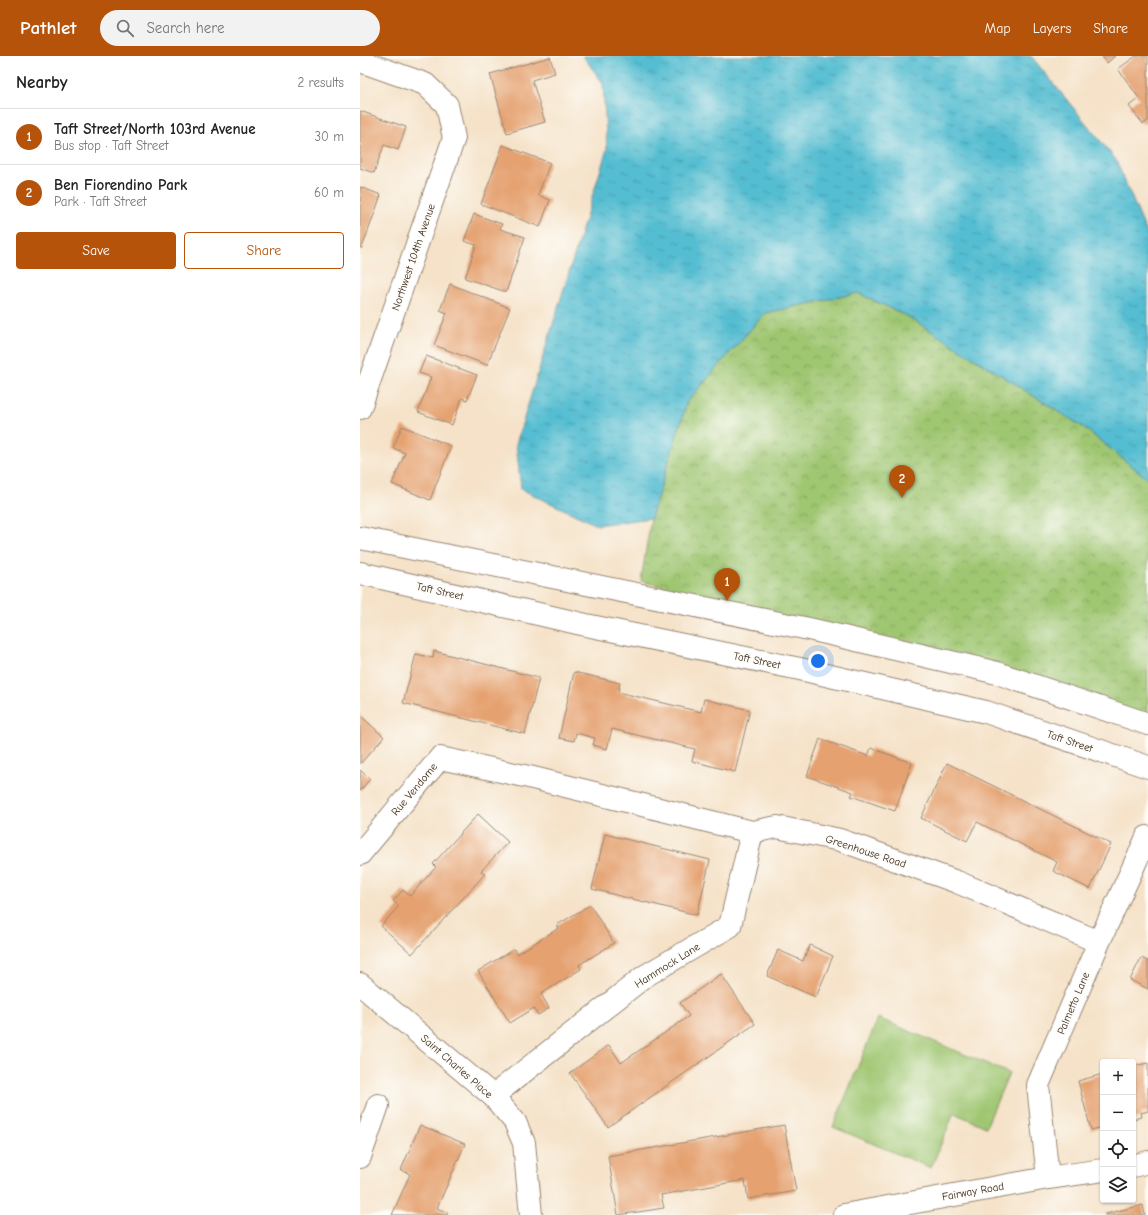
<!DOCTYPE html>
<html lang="en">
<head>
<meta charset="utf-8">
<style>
  body { margin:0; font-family:"Comic Neue",sans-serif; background:#f2f2f2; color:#222 }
  .controls { position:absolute; right:12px; bottom:12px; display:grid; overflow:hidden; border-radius:4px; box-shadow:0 1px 3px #0004 }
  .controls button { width:36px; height:36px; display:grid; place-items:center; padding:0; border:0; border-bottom:1px solid #e0e0e0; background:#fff; color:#222; font:20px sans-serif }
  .you { position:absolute; left:458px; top:605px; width:14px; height:14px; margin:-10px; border:3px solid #fff; border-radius:50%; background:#1a73e8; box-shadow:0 0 0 6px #1a73e833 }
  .badge { display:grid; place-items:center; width:26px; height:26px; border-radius:50%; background:#b45309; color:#fff; font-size:13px; font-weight:700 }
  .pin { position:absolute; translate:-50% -33px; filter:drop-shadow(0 1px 2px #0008) }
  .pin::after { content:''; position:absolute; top:21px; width:14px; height:12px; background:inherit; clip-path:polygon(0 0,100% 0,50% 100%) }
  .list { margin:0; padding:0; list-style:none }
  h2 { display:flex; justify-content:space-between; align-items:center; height:52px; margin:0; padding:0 16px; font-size:17px }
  h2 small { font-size:13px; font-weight:400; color:#767676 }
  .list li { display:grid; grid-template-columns:26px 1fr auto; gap:12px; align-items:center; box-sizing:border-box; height:56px; padding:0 16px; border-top:1px solid #e0e0e0 }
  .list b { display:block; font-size:15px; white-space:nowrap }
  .list p { margin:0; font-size:13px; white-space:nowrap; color:#767676 }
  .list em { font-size:13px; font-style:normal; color:#767676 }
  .actions { display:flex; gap:8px; padding:12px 16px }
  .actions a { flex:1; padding:9px 0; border:1px solid #b45309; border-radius:4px; text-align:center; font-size:14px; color:#b45309 }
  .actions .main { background:#b45309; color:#fff }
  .icon { flex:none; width:22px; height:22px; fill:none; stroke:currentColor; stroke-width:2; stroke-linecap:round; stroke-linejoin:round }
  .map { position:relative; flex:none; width:788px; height:1159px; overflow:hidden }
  header { display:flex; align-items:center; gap:24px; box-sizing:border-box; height:56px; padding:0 20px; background:#b45309; color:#fff }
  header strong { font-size:19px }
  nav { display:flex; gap:22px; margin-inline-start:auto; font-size:14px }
  .search { width:280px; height:36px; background:#f2f2f2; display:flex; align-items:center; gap:10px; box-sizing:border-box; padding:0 14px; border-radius:22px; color:#767676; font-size:15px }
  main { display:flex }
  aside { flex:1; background:#fff }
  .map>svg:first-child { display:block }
  .park { fill:url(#park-crowns); stroke:#6d7848 }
  .garden { fill:#9fc671; stroke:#6d7848 }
  .water { fill:url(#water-ripples); stroke:#487478 }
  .building { fill:#e5a16f }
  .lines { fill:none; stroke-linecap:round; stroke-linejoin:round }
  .minor-casing { stroke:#988673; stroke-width:24 }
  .minor { stroke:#fff; stroke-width:22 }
  .labels { text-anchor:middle; stroke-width:3; stroke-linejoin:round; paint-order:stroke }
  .street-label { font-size:11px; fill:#3b2a1e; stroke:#fdfcf7 }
</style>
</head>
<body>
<header>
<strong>Pathlet</strong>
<div class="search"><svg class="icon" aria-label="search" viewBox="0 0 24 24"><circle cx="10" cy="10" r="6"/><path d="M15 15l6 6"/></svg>Search here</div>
<nav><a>Map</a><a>Layers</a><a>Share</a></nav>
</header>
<main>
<aside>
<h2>Nearby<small>2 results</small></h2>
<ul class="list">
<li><span class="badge">1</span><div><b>Taft Street/North 103rd Avenue</b><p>Bus stop · Taft Street</p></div><em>30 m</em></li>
<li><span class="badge">2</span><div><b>Ben Fiorendino Park</b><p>Park · Taft Street</p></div><em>60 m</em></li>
</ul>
<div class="actions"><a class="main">Save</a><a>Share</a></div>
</aside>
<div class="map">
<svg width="788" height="1159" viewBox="0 0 788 1159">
  <defs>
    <pattern id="park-crowns" width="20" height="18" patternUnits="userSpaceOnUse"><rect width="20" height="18" fill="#9fc671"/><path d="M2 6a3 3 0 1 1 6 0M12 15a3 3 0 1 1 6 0" fill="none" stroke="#83a15c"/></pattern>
    <pattern id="water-ripples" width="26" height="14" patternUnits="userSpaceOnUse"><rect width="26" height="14" fill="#54bdd1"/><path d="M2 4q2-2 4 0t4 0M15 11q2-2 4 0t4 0" fill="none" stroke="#479aa9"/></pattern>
  </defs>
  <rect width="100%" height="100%" fill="#fdfcf7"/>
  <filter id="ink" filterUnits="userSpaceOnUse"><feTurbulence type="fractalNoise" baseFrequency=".025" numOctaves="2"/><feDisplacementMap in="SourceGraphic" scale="8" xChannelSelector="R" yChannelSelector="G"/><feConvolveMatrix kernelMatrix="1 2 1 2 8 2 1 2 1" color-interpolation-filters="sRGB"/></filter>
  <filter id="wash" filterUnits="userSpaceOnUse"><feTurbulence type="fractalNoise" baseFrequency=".012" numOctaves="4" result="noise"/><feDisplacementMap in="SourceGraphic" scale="16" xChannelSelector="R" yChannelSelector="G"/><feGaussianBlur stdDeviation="0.9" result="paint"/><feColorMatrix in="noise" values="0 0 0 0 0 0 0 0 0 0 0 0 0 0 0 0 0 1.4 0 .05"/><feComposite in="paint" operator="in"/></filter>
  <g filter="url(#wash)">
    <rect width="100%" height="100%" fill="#f5e2c8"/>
    <path class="park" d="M 498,237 L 547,260 L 723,371 L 788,423 L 788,661 L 621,613 L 281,525 L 291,462 L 327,346 L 405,257 Z"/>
    <path class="garden" d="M 518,962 L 649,1017 L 626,1071 L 594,1057 L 571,1112 L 473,1071 Z"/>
    <path class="water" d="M 223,0 L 671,0 L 756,104 L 788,180 L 788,423 L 723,371 L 547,260 L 498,237 L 405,257 L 327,346 L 291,462 L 237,469 L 161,433 L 156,388 L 247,93 L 243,27 Z"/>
    <g id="blocks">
      <path class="building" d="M 742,0 L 755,0 L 747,7 Z
        M 776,0 L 788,0 L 788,65 L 783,68 L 769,50 L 779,42 L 758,13 Z
        M 190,1 L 195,17 L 172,24 L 185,66 L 147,77 L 130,18 Z
        M 0,55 L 46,71 L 38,94 L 24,89 L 14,117 L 0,112 Z
        M 143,89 L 190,107 L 178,139 L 190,144 L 180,171 L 121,148 Z
        M 0,131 L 21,139 L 2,192 L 0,192 Z
        M 114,158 L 142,168 L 140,173 L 165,181 L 146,236 L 105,222 L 116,189 L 104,185 Z
        M 90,228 L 150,252 L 127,309 L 74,289 L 87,257 L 80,254 Z
        M 66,300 L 117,319 L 107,344 L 102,342 L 92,369 L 58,356 L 71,321 L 59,317 Z
        M 42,370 L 91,390 L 70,444 L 32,428 L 45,397 L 33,392 Z
        M 74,595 L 179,622 L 165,678 L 43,647 L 56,598 L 73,602 Z
        M 214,616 L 260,627 L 258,636 L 341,656 L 344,643 L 390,654 L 375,716 L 332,705 L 335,693 L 252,673 L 247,693 L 233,689 L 235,682 L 216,677 L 214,685 L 199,682 Z
        M 0,659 L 24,681 L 0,708 Z
        M 460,683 L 508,700 L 511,692 L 552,707 L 535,755 L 491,740 L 493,736 L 447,720 Z
        M 587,707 L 751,788 L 730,833 L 693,815 L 697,806 L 617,766 L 607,785 L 561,762 Z
        M 0,714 L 10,723 L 0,735 Z
        M 118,758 L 148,786 L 121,815 L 125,818 L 52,898 L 21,870 L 39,850 L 33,845 L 43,834 L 50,840 L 76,811 L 73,808 Z
        M 245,778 L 350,804 L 337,859 L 232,833 Z
        M 230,849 L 254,887 L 219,909 L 221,913 L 181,938 L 189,952 L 178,959 L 174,952 L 150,967 L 118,915 L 154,893 L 157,898 L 199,872 L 197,869 Z
        M 450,889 L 473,900 L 456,941 L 407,920 L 418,894 L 443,905 Z
        M 781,902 L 788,905 L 788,933 L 770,924 Z
        M 361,918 L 395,968 L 248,1071 L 210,1017 L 249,989 L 261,1007 L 329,960 L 320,947 Z
        M 788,1007 L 788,1055 L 781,1057 L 782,1061 L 773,1063 L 773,1010 Z
        M 743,1018 L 743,1071 L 731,1074 L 718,1025 Z
        M 60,1069 L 105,1088 L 77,1152 L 88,1157 L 87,1159 L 32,1159 L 50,1118 L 41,1114 Z
        M 424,1069 L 436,1135 L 388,1143 L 385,1124 L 301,1139 L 304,1152 L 258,1159 L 248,1100 Z
        M 783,1149 L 785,1159 L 745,1159 L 745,1158 Z"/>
    </g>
  </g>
  <g filter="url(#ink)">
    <use href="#blocks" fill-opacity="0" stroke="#988673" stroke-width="1"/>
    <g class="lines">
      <g class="minor-casing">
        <path id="minor" d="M 0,5 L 65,28 L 87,49 L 94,82 L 0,352
          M 0,482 L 449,573 L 621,613 L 637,617 L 788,668
          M 0,517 L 226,569 L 440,613 L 626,656 L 788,711
          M 0,798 L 80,702 L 169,721 L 392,776 L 417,771 L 480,784 L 597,826 L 739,886
          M 0,928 L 133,1040 L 155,1066 L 164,1087 L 171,1159
          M 133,1040 L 285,920 L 370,870 L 392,776
          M 0,1101 L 18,1049
          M 773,1110 L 788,1106
          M 688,1122 L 678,1029 L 739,886 L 787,781
          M 484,1159 L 688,1122 L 743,1114"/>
      </g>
      <use href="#minor" class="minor"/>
    </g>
  </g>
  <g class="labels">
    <g class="street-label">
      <text transform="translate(53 201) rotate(-71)" y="4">Northwest 104th Avenue</text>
      <text transform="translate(80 535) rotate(13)" y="4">Taft Street</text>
      <text transform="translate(397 604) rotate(12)" y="4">Taft Street</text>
      <text transform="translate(710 685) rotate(19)" y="4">Taft Street</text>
      <text transform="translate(54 733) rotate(-50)" y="4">Rue Vendome</text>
      <text transform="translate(506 795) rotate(18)" y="4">Greenhouse Road</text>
      <text transform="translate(307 909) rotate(-32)" y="4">Hammock Lane</text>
      <text transform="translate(713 947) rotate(-67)" y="4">Palmetto Lane</text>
      <text transform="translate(97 1010) rotate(41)" y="4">Saint Charles Place</text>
      <text transform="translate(613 1135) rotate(-10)" y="4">Fairway Road</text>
    </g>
  </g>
</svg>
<div class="controls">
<button>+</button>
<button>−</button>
<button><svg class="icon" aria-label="locate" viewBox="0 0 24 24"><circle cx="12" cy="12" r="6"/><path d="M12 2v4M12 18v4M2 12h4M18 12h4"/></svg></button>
<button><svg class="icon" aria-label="layers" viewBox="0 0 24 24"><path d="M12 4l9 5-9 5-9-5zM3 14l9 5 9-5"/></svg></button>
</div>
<div class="you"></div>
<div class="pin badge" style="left:367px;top:545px">1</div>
<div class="pin badge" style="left:542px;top:442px">2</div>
</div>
</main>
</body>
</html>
